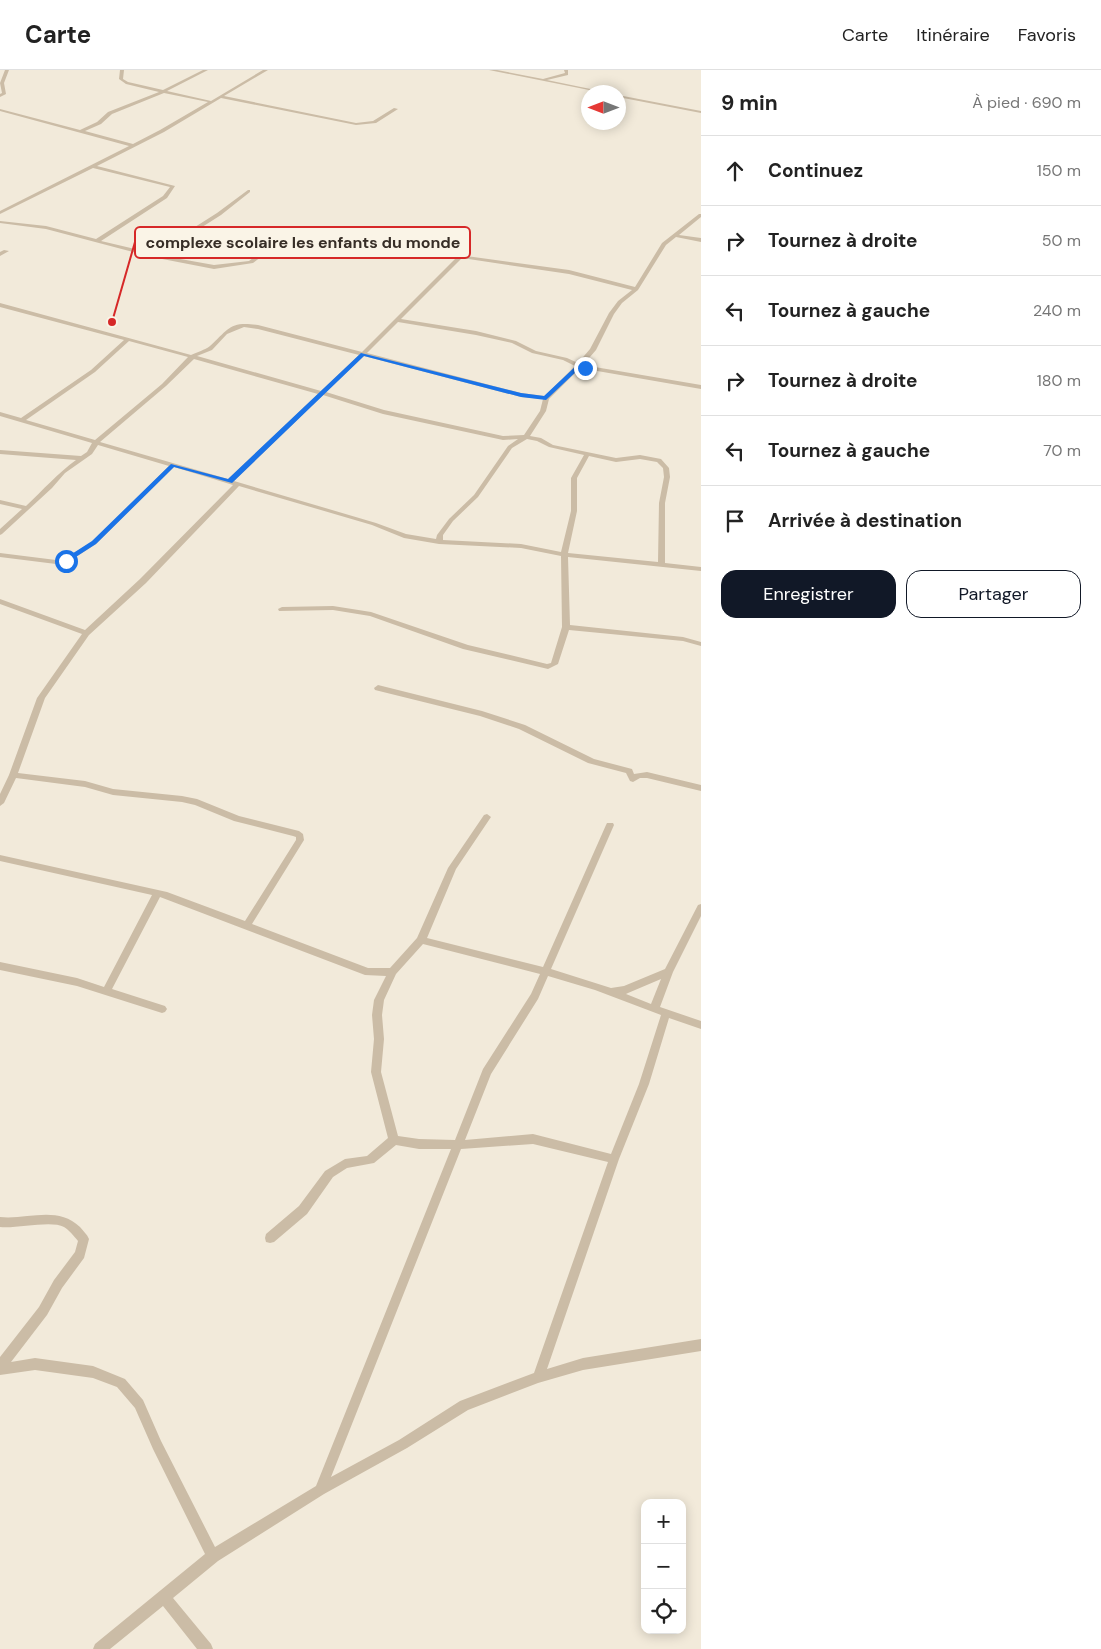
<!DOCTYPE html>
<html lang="fr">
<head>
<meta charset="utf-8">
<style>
  body { margin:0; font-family:"DM Sans",sans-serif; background:#f2f2f2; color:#222 }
  .controls { position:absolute; right:15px; bottom:15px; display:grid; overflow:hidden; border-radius:10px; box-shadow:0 2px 12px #0003 }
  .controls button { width:45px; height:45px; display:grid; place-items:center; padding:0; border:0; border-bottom:1px solid #e0e0e0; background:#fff; color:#222; font:25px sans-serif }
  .compass { position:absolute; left:581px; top:15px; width:45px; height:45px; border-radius:50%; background:#fff; box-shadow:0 2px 12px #0003; rotate:270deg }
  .stop { position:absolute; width:15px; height:15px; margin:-11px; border:4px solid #1a73e8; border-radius:50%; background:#fff }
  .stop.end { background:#1a73e8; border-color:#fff; box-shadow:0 1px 5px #0008 }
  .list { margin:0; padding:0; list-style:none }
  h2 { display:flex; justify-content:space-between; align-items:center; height:65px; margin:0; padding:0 20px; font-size:21px }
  h2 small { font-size:16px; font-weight:400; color:#767676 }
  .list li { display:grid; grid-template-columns:32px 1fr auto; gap:15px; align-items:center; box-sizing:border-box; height:70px; padding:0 20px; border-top:1px solid #e0e0e0 }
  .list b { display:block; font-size:19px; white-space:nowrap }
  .list em { font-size:16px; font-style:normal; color:#767676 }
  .actions { display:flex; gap:10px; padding:15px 20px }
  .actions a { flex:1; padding:11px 0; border:1px solid #111827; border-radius:15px; text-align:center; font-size:18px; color:#111827 }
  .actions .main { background:#111827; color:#fff }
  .icon { flex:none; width:28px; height:28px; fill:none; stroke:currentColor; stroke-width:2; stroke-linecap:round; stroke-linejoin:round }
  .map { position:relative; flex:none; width:701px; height:1579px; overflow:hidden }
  header { display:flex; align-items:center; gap:30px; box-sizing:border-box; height:70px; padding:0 25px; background:#fff; border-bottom:1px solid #e0e0e0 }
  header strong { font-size:24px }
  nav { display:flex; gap:28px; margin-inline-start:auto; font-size:18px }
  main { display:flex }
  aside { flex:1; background:#fff }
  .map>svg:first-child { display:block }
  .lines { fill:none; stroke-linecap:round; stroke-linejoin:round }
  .street { fill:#cbbca6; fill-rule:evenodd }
  .route { fill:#1a73e8 }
  .leader { fill:none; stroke:#d62828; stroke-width:2 }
  .callout-dot { fill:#d62828; stroke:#faf4e7; stroke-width:2 }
  .callout { fill:#faf4e7; stroke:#d62828; stroke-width:2 }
  .callout-label { font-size:16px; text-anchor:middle; font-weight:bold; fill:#372e27 }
</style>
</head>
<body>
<header>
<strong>Carte</strong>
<nav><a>Carte</a><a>Itinéraire</a><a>Favoris</a></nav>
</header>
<main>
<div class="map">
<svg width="701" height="1579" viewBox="0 0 701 1579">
  <rect width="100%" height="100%" fill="#f2eada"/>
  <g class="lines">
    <path class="street" d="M 5,0 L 9,0 L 4,13 L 6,24 L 0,27 L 0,24 L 2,23 L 0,13 Z
      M 120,0 L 124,0 L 123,9 L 128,12 L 163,20 L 203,0 L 208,0 L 167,21 L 211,31 L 263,0 L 268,0 L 224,26 L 356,53 L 373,51 L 394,38 L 398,39 L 376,53 L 356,55 L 221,28 L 164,62 L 97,96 L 175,116 L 167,128 L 101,171 L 152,183 L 185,169 L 195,157 L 217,143 L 248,120 L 250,120 L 250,122 L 221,145 L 199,159 L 189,171 L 158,185 L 214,195 L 249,191 L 270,175 L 274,175 L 274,177 L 253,193 L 214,199 L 152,187 L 46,159 L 0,153 L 0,151 L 46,156 L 96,169 L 163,126 L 170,117 L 93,98 L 0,144 L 0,141 L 129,76 L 0,41 L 0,39 L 80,60 L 97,52 L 108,42 L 159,22 L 126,14 L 119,9 ZM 164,23 L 208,32 L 160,60 L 133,74 L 85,61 L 101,54 L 112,44 Z
      M 489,0 L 497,0 L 543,9 L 565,3 L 564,0 L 568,0 L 568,5 L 547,10 L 605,22 L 599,22 Z
      M 618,25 L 701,41 L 701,43 L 618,27 Z
      M 699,144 L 701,144 L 701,147 L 679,165 L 701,168 L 701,172 L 676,167 L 666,175 L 638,220 L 622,233 L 614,244 L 596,280 L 583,295 L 701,315 L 701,319 L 580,298 L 549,329 L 546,341 L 530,366 L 541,368 L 553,375 L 616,388 L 640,385 L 661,389 L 669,398 L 670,407 L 665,433 L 665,493 L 701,497 L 701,501 L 568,487 L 570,555 L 683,567 L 701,572 L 701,576 L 683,571 L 569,560 L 558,594 L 548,599 L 463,579 L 370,546 L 333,540 L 279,541 L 278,539 L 282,537 L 333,536 L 371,542 L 468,575 L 547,594 L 551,593 L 562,557 L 561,486 L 521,478 L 439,474 L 404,468 L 372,455 L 239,416 L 146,513 L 89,565 L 45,628 L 18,703 L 85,711 L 113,719 L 182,726 L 197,729 L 239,746 L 299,761 L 303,764 L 304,770 L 252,854 L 368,898 L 390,898 L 417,868 L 448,798 L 484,745 L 487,744 L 491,747 L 456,799 L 427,868 L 543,897 L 606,755 L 607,753 L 613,753 L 614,755 L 551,899 L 611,918 L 624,916 L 665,899 L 698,835 L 701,834 L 701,846 L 673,902 L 660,937 L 701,951 L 701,959 L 669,948 L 649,1014 L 619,1089 L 547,1299 L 583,1288 L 701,1269 L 701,1281 L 583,1300 L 538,1313 L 468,1340 L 407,1378 L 324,1424 L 218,1491 L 173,1528 L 211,1574 L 213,1579 L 197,1579 L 163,1536 L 110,1579 L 93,1579 L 95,1574 L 205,1484 L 153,1379 L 135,1338 L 117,1317 L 93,1308 L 35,1300 L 0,1305 L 0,1287 L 39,1237 L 54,1210 L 75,1182 L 78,1171 C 74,1166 69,1160 64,1157 C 51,1150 16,1159 0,1157 L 0,1147 C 27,1150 57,1135 80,1157 C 83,1161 87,1164 89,1169 L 84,1188 L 62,1218 L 47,1245 L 11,1292 L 35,1288 L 93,1296 L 125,1309 L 143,1330 L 161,1371 L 215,1477 L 316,1416 L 451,1079 L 419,1079 L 396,1075 L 374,1093 L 347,1098 L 333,1107 L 307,1144 L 274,1172 L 270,1173 L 266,1172 L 265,1168 L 266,1164 L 299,1136 L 325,1101 L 345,1089 L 367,1086 L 388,1068 L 371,1002 L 374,969 L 372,945 L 374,930 L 386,906 L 365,905 L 160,827 L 112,919 L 165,936 L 167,939 L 165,942 L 162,943 L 77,916 L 0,900 L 0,892 L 77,908 L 104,917 L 152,825 L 0,791 L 0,785 L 167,822 L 245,851 L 296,770 L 296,767 L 293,766 L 234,751 L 195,735 L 182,732 L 113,725 L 85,717 L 16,708 L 4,733 L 0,736 L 0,724 L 9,705 L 37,628 L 82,564 L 0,534 L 0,529 L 85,560 L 140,509 L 233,415 L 174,397 L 96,474 L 68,492 L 56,494 L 0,487 L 0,483 L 56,490 L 64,489 L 92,472 L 169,396 L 98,375 L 92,384 L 65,403 L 52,418 L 2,464 L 0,465 L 0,459 L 22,439 L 0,434 L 0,430 L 26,436 C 43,420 58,403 76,390 L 0,384 L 0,380 L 81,386 L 87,382 L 92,373 L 0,346 L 0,342 L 21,348 L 91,300 L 124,270 L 0,237 L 0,233 L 191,285 C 197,282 205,280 210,276 C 229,259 229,251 258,255 L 362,282 L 459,185 L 569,200 L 635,217 L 662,173 ZM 462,188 L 569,204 L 632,220 L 618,231 L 609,243 L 590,279 L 578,293 L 567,288 L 536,281 L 516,271 L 476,261 L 401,249 ZM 398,252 L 476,265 L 512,273 L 532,283 L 563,290 L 575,296 L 545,326 L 521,323 L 367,283 ZM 244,257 L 258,259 L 359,285 L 321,321 L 197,286 L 212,280 L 227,264 ZM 129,271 L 188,287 L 162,314 L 95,370 L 26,350 L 95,302 ZM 364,286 L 521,327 L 543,329 L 540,341 L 524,365 L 503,366 L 384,340 L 326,322 ZM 194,289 L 318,324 L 228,409 L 100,372 L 166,316 ZM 323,325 L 383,344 L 503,370 L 518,369 L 508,376 L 474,425 L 449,449 L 437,465 L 436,469 L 406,464 L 376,453 L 234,411 ZM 527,369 L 537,371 L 549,377 L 584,385 L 571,408 L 571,441 L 561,482 L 521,474 L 443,470 L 443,465 L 453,451 L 478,427 L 512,378 ZM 589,386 L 616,392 L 640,389 L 657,392 L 663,398 L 664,407 L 659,433 L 658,492 L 568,483 L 577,441 L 577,408 ZM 423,874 L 540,904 L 531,924 L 483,999 L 455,1070 L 419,1069 L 398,1066 L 381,1002 L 384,969 L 382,945 L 384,930 L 396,904 ZM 548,906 L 595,920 L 661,945 L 639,1014 L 611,1084 L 533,1064 L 465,1070 L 491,1004 L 538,929 ZM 661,909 L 651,934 L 626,924 L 628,923 ZM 533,1074 L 608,1092 L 534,1303 L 460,1331 L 399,1370 L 331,1407 L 461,1079 Z
      M 4,180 L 9,181 L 0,186 L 0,182 Z
      M 378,615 L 482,641 L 525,655 L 594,689 L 632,699 L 634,704 L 647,702 L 701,715 L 701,721 L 647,708 L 640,708 L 633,712 L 630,711 L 626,703 L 588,693 L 519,659 L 480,646 L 375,620 L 374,618 Z"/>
  </g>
  <path class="route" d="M 361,283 L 521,323 L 544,326 L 577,295 L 587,298 L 580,298 L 546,330 L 521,327 L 364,286 L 232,413 L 174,397 L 96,474 L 68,492 L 64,492 L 64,489 L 92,471 L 171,394 L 228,409 Z"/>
  <path class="leader" d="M112 252L135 172"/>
  <circle class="callout-dot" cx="112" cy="252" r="5"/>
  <rect class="callout" x="135" y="157" width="335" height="31" rx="5"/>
  <g class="callout-label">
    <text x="303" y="178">complexe scolaire les enfants du monde</text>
  </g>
</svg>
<div class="controls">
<button>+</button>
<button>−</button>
<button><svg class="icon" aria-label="locate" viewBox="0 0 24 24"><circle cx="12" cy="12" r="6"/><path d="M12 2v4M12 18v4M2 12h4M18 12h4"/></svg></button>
</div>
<svg class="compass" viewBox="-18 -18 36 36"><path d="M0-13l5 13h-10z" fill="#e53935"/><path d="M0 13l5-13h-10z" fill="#767676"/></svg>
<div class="stop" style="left:66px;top:491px"></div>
<div class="stop end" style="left:585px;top:298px"></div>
</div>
<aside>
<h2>9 min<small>À pied · 690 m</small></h2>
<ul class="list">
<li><svg class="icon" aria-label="ahead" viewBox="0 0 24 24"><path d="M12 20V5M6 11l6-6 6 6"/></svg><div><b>Continuez</b></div><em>150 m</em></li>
<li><svg class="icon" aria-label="right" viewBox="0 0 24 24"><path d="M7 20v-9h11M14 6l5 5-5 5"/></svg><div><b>Tournez à droite</b></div><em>50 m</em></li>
<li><svg class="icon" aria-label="left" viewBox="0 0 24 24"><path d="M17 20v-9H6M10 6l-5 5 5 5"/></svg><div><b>Tournez à gauche</b></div><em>240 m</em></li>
<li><svg class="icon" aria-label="right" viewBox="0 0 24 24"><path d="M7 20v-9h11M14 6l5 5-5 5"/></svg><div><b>Tournez à droite</b></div><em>180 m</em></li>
<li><svg class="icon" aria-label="left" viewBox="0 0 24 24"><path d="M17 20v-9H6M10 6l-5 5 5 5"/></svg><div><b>Tournez à gauche</b></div><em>70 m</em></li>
<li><svg class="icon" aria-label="arrive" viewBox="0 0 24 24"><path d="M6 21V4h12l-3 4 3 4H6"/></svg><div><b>Arrivée à destination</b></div></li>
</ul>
<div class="actions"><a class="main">Enregistrer</a><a>Partager</a></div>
</aside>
</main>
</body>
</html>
